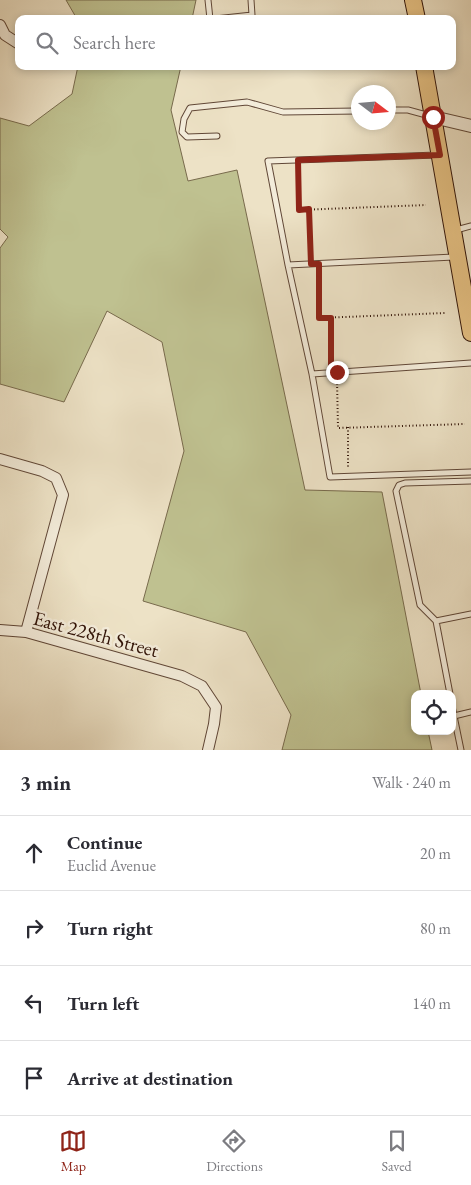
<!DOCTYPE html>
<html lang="en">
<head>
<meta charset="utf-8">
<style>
  body { margin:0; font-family:"EB Garamond",serif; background:#f7f7f7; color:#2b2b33 }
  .controls { position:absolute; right:15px; bottom:15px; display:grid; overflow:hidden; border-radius:10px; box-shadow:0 2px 8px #0003 }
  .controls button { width:45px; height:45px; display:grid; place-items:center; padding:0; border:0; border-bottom:1px solid #e1e1e2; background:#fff; color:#2b2b33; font:25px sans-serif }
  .compass { position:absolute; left:351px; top:85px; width:45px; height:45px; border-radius:50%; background:#fff; box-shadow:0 2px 8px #0003; rotate:106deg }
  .stop { position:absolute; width:15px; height:15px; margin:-11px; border:4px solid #8f2418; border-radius:50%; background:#fff }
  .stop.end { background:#8f2418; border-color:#fff; box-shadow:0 1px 5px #0008 }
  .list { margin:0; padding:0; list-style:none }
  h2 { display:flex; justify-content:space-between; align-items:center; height:65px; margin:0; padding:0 20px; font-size:21px }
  h2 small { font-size:16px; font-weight:400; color:#7c7c81 }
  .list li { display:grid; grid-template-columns:32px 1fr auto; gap:15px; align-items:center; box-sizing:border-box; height:75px; padding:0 20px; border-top:1px solid #e1e1e2 }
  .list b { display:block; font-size:19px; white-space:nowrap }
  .list p { margin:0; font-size:16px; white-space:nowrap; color:#7c7c81 }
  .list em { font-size:16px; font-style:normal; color:#7c7c81 }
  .icon { flex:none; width:28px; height:28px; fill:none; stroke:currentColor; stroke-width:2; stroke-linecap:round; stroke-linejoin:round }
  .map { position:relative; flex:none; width:471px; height:750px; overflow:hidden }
  .search { position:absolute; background:#fff; box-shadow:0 2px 8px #0003; left:15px; right:15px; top:15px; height:55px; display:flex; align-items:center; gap:12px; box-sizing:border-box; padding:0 18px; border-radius:10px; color:#7c7c81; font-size:19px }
  .sheet { height:365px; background:#fff }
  nav { display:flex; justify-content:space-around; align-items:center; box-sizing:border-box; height:70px; border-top:1px solid #e1e1e2; background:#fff; font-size:14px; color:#7c7c81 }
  nav a { display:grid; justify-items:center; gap:2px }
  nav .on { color:#8f2418 }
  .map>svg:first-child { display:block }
  .green { fill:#bfc190; stroke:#786a4c }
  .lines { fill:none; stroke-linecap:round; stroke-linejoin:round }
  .service-casing { stroke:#604737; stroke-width:7 }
  .minor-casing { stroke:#604737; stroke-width:12 }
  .tertiary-casing { stroke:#604737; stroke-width:14 }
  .primary-casing { stroke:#311307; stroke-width:18 }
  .path { stroke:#311307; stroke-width:2; stroke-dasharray:1 2.5; stroke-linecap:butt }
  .service { stroke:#f3ecda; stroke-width:5 }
  .minor { stroke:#f3ecda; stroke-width:10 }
  .tertiary { stroke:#f3ecda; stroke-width:12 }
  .primary { stroke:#e6c183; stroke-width:16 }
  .route { stroke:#8f2418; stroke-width:6 }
  .labels { text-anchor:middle; stroke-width:5; stroke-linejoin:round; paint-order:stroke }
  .street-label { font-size:20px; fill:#311307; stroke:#f3ecda }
</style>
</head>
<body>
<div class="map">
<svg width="471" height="750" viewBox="0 0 471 750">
  <rect width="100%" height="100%" fill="#ede2c6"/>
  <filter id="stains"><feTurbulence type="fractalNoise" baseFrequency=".004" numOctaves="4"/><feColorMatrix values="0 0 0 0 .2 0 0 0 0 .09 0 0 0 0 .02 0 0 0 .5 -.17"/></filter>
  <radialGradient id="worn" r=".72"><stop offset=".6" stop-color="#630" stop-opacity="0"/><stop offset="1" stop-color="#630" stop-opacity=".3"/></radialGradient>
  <path class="green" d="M 66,0 L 196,0 L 192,19 L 77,19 Z
    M 78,66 L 181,66 L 171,110 L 188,181 L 237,170 L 305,490 L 382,492 L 421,694 L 415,694 L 415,731 L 428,731 L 432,750 L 282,750 L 291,715 L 246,632 L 143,601 L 184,451 L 162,342 L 107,311 L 64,402 L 0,384 L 0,248 L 8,237 L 0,229 L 0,118 L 29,126 L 72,94 Z"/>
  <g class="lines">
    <g class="service-casing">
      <path id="service" d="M 208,0 L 210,19
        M 215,19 L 252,15 L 251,0
        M 388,110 L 408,110 L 430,116
        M 217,136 L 187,137 L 182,132 L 184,119 L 190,108 L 247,102 L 283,112 L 358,111
        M 456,230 L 471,226
        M 288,265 L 268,161 L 437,155
        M 471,363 L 312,374 L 330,477 L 471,472
        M 312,374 L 288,265 L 454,257
        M 436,621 L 420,605 L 396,491 L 399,485 L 405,483 L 471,481
        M 450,694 L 436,621 L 471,614
        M 452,706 L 454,716
        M 461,750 L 454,716 L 471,712"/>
    </g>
    <g class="minor-casing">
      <path id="minor" d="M 0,25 L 5,35 L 19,44
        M 0,459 L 42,471 L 56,478 L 63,495 L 26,632
        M 0,630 L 26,632 L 182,676 L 202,686 L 216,707 L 214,724 L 208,750"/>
    </g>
    <g class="tertiary-casing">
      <path id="tertiary" d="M 433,117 L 471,126"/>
    </g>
    <g class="primary-casing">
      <path id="primary" d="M 413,0 L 417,19
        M 424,66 L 471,333"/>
    </g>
    <path class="path" d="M 298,169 L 299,210 L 426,205
      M 309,209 L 311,254
      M 319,271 L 319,318 L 445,313
      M 331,318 L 331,365
      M 337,380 L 338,428 L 465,424
      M 348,427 L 348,467"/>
    <use href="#service" class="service"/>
    <use href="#minor" class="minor"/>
    <use href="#tertiary" class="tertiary"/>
    <use href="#primary" class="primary"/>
  </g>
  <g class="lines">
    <path class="route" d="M 337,372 L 331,373 L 331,318 L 319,318 L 319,264 L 311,264 L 309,209 L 299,210 L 298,160 L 440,155 L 433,117"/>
  </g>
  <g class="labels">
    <g class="street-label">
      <text transform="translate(96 634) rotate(15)" y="7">East 228th Street</text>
    </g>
  </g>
  <rect width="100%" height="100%" filter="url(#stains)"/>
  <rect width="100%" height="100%" fill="url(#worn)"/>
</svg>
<div class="controls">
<button><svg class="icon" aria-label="locate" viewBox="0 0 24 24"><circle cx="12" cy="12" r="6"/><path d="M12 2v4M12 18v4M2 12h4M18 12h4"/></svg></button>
</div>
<svg class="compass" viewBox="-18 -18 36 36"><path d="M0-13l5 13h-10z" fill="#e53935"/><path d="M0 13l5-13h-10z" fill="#7c7c81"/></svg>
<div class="stop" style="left:433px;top:117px"></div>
<div class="stop end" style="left:337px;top:372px"></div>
<div class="search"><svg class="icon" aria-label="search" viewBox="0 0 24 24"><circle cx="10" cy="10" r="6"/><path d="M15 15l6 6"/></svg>Search here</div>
</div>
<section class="sheet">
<h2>3 min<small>Walk · 240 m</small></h2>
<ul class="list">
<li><svg class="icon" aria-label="ahead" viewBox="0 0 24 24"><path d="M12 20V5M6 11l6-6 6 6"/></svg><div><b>Continue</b><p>Euclid Avenue</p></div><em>20 m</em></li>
<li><svg class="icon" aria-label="right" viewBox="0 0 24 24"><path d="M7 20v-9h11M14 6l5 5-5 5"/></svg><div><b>Turn right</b></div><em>80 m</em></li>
<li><svg class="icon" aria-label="left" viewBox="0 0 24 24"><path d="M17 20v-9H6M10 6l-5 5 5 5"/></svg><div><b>Turn left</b></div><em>140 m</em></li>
<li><svg class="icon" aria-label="arrive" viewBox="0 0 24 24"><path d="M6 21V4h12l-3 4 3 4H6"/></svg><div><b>Arrive at destination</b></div></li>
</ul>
</section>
<nav>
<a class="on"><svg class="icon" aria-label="map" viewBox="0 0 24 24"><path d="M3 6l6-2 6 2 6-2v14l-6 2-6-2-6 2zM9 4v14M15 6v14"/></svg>Map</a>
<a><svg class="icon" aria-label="directions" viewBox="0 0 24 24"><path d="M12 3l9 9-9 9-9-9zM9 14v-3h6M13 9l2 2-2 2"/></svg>Directions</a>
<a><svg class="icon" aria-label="saved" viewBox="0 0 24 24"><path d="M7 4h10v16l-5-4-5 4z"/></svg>Saved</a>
</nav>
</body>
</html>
